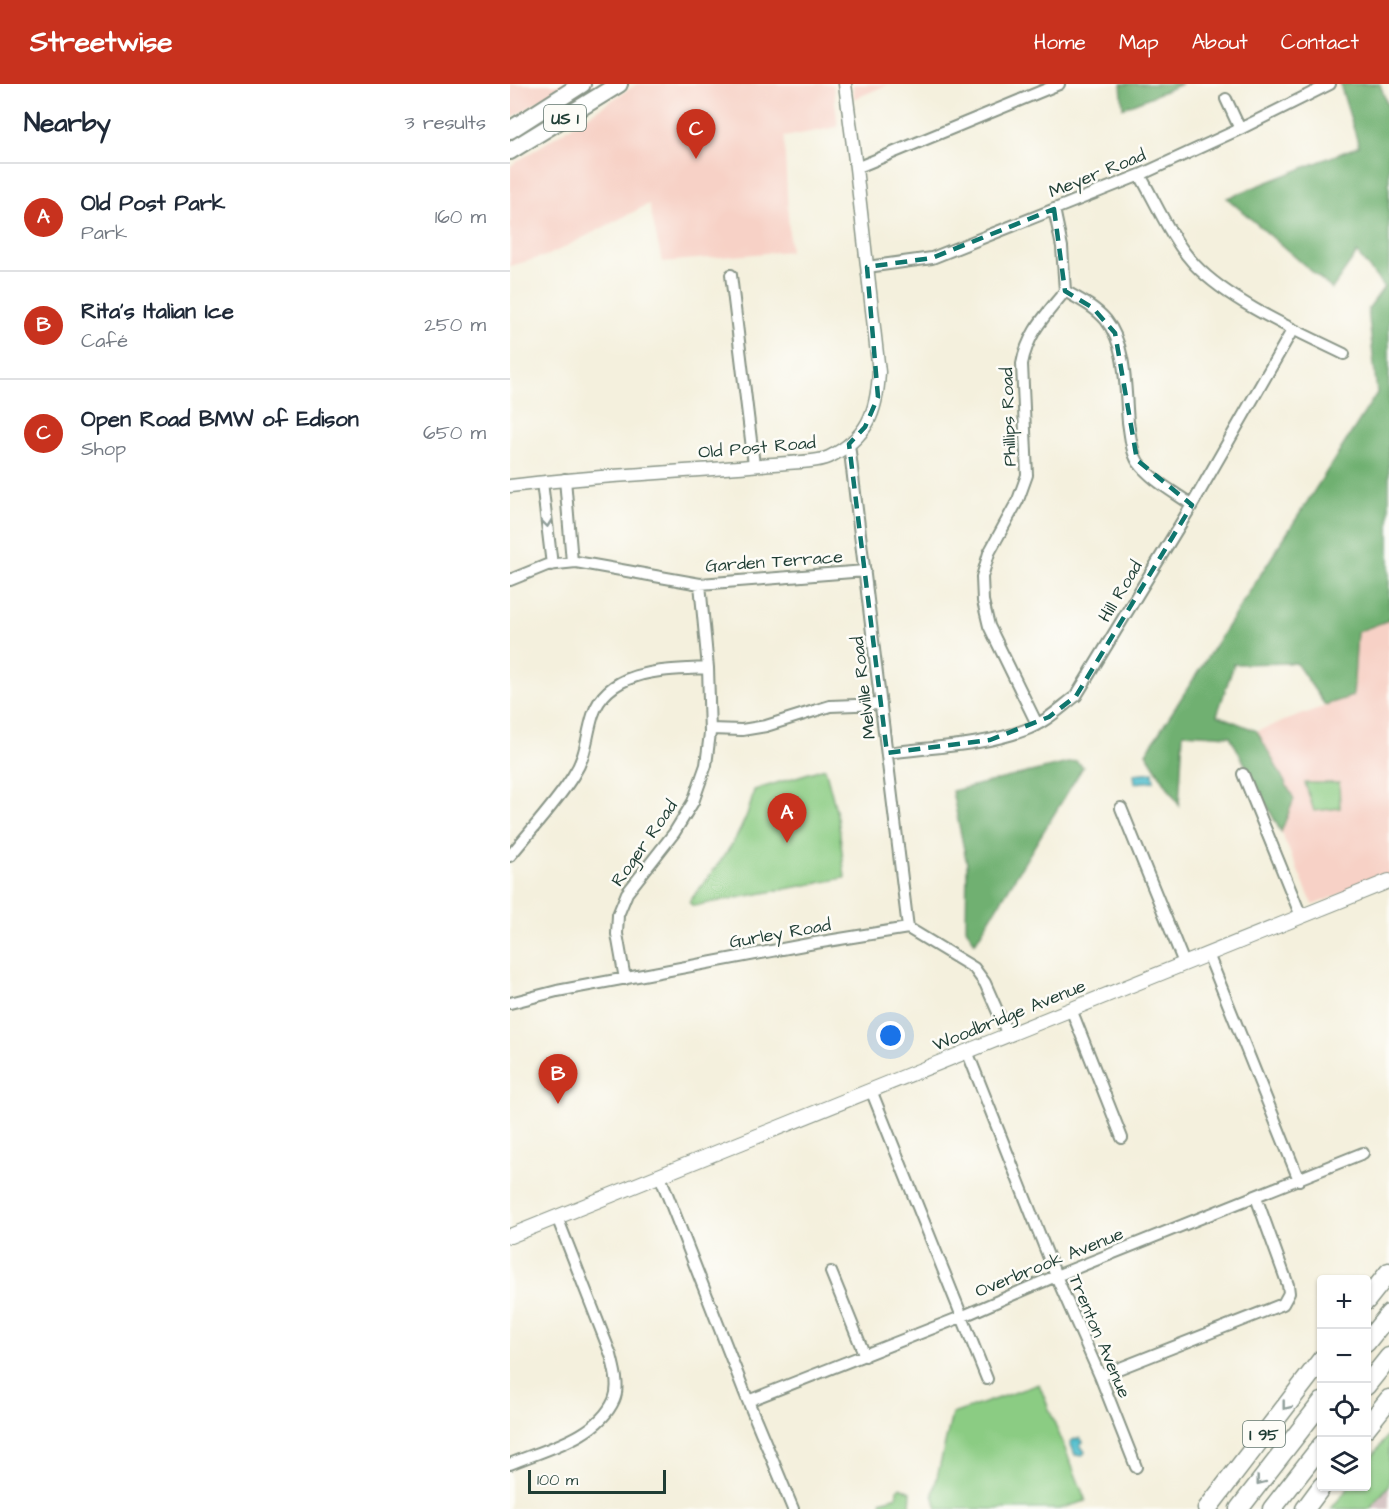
<!DOCTYPE html>
<html lang="en">
<head>
<meta charset="utf-8">
<style>
  body { margin:0; font-family:"Architects Daughter",sans-serif; background:#f6f6f7; color:#1f2937 }
  .controls { position:absolute; right:18px; bottom:18px; display:grid; overflow:hidden; border-radius:6px; box-shadow:0 2px 4px #0004 }
  .controls button { width:54px; height:54px; display:grid; place-items:center; padding:0; border:0; border-bottom:2px solid #e0e1e3; background:#fff; color:#1f2937; font:30px sans-serif }
  .scale { position:absolute; left:18px; bottom:15px; width:138px; box-sizing:border-box; padding-left:6px; border:3px solid #1f3d34; border-top:0; font-size:16px; line-height:21px; white-space:nowrap; color:#1f3d34; -webkit-text-stroke:4px #fdfcf7; paint-order:stroke }
  .you { position:absolute; left:381px; top:952px; width:21px; height:21px; margin:-15px; border:4px solid #fff; border-radius:50%; background:#1a73e8; box-shadow:0 0 0 9px #1a73e833 }
  .badge { display:grid; place-items:center; width:39px; height:39px; border-radius:50%; background:#c8321e; color:#fff; font-size:20px; font-weight:700 }
  .pin { position:absolute; translate:-50% -50px; filter:drop-shadow(0 2px 3px #0008) }
  .pin::after { content:''; position:absolute; top:32px; width:21px; height:18px; background:inherit; clip-path:polygon(0 0,100% 0,50% 100%) }
  .list { margin:0; padding:0; list-style:none }
  h2 { display:flex; justify-content:space-between; align-items:center; height:78px; margin:0; padding:0 24px; font-size:26px }
  h2 small { font-size:20px; font-weight:400; color:#747a83 }
  .list li { display:grid; grid-template-columns:39px 1fr auto; gap:18px; align-items:center; box-sizing:border-box; height:108px; padding:0 24px; border-top:2px solid #e0e1e3 }
  .list b { display:block; font-size:22px; white-space:nowrap }
  .list p { margin:0; font-size:20px; white-space:nowrap; color:#747a83 }
  .list em { font-size:20px; font-style:normal; color:#747a83 }
  .icon { flex:none; width:33px; height:33px; fill:none; stroke:currentColor; stroke-width:2; stroke-linecap:round; stroke-linejoin:round }
  .map { position:relative; flex:none; width:879px; height:1425px; overflow:hidden }
  header { display:flex; align-items:center; gap:36px; box-sizing:border-box; height:84px; padding:0 30px; background:#c8321e; color:#fff }
  header strong { font-size:28px }
  nav { display:flex; gap:33px; margin-inline-start:auto; font-size:21px }
  main { display:flex }
  aside { flex:1; background:#fff }
  .map>svg:first-child { display:block }
  .built { fill:#f7d1c6 }
  .industrial { fill:#d2bfbf }
  .green { fill:#8bcc83; stroke:#55845c; stroke-width:1.5 }
  .forest { fill:#70b071; stroke:#487652; stroke-width:1.5 }
  .water { fill:#53bfce; stroke:#397e81; stroke-width:1.5 }
  .lines { fill:none; stroke-linecap:round; stroke-linejoin:round }
  .minor-casing { stroke:#8a9688; stroke-width:14 }
  .tertiary-casing { stroke:#8a9688; stroke-width:15 }
  .secondary-casing { stroke:#8a9688; stroke-width:16 }
  .trunk-casing { stroke:#8a9688; stroke-width:20 }
  .motorway-casing { stroke:#8a9688; stroke-width:21 }
  .minor { stroke:#fff; stroke-width:10 }
  .tertiary { stroke:#fff; stroke-width:12 }
  .secondary { stroke:#fff; stroke-width:14 }
  .trunk { stroke:#fff; stroke-width:16 }
  .motorway { stroke:#fff; stroke-width:18 }
  .oneway { stroke:#8f9e9a }
  .marked { fill:none; stroke:#0f766e; stroke-width:4.5; stroke-dasharray:12 8; stroke-linejoin:round }
  .labels { text-anchor:middle; stroke-width:5; stroke-linejoin:round; paint-order:stroke }
  .shield { fill:#fdfcf7; stroke:#62766e; stroke-width:1.5 }
  .shield-label { font-size:16px; font-weight:bold; fill:#1f3d34 }
  .street-label { font-size:18px; fill:#1f3d34; stroke:#fdfcf7 }
</style>
</head>
<body>
<header>
<strong>Streetwise</strong>
<nav><a>Home</a><a>Map</a><a>About</a><a>Contact</a></nav>
</header>
<main>
<aside>
<h2>Nearby<small>3 results</small></h2>
<ul class="list">
<li><span class="badge">A</span><div><b>Old Post Park</b><p>Park</p></div><em>160 m</em></li>
<li><span class="badge">B</span><div><b>Rita's Italian Ice</b><p>Café</p></div><em>250 m</em></li>
<li><span class="badge">C</span><div><b>Open Road BMW of Edison</b><p>Shop</p></div><em>650 m</em></li>
</ul>
</aside>
<div class="map">
<svg width="879" height="1425" viewBox="0 0 879 1425">
  <rect width="100%" height="100%" fill="#fdfcf7"/>
  <filter id="ink" filterUnits="userSpaceOnUse"><feTurbulence type="fractalNoise" baseFrequency=".0167" numOctaves="2"/><feDisplacementMap in="SourceGraphic" scale="12" xChannelSelector="R" yChannelSelector="G"/><feConvolveMatrix kernelMatrix="1 2 1 2 8 2 1 2 1" color-interpolation-filters="sRGB"/></filter>
  <filter id="wash" filterUnits="userSpaceOnUse"><feTurbulence type="fractalNoise" baseFrequency=".008" numOctaves="4" result="noise"/><feDisplacementMap in="SourceGraphic" scale="24" xChannelSelector="R" yChannelSelector="G"/><feGaussianBlur stdDeviation="1.35" result="paint"/><feColorMatrix in="noise" values="0 0 0 0 0 0 0 0 0 0 0 0 0 0 0 0 0 1.4 0 .05"/><feComposite in="paint" operator="in"/></filter>
  <g filter="url(#wash)">
    <rect width="100%" height="100%" fill="#f4f0dd"/>
    <path class="built" d="M 0,0 L 56,0 L 0,35 Z
      M 127,0 L 323,0 L 328,43 L 274,53 L 280,167 L 152,178 L 139,120 L 39,171 L 0,182 L 0,82 Z
      M 343,0 L 379,0 L 344,15 Z
      M 879,536 L 879,791 L 803,821 L 771,748 L 784,715 L 747,647 L 843,612 L 847,548 Z"/>
    <path class="industrial" d="M 879,1401 L 879,1425 L 860,1425 Z"/>
    <path class="green" d="M 315,684 L 328,734 L 335,794 L 183,822 L 179,818 C 206,783 236,750 244,706 Z
      M 795,699 L 829,699 L 830,724 L 804,727 Z
      M 529,1300 L 576,1417 L 549,1425 L 427,1425 L 423,1410 L 442,1330 Z
      M 879,1350 L 879,1401 L 860,1425 L 821,1425 L 839,1403 L 856,1402 L 857,1379 Z
      M 391,1403 L 401,1408 L 400,1423 L 398,1425 L 374,1425 L 371,1417 L 387,1412 L 387,1405 Z"/>
    <path class="forest" d="M 611,0 L 672,0 L 613,24 Z
      M 830,0 L 870,0 L 879,26 L 879,536 L 847,548 L 843,612 L 815,621 L 786,579 L 724,580 L 707,631 L 747,647 L 784,715 L 771,748 L 720,652 L 673,649 L 669,721 L 636,669 L 867,309 L 858,225 L 874,203 L 847,169 L 822,205 L 717,114 L 849,62 Z
      M 566,677 L 573,683 L 465,859 L 456,844 L 457,780 L 442,707 Z"/>
    <path class="water" d="M 643,688 L 644,697 L 625,699 L 624,690 Z
      M 570,1354 L 573,1358 L 570,1361 L 575,1368 L 572,1372 L 565,1371 L 560,1358 L 562,1356 Z"/>
  </g>
  <g filter="url(#ink)">
    <g class="lines">
      <g class="minor-casing">
        <path id="minor" d="M 716,15 L 730,45
          M 346,84 L 549,0
          M 630,91 C 647,121 661,155 685,181 C 720,218 787,247 834,270
          M 357,183 L 422,174 L 630,91 L 730,45 L 820,0
          M 221,191 L 244,381
          M 555,207 C 569,215 585,223 596,236 C 617,262 615,306 618,338 C 620,350 621,367 628,378 C 641,396 664,408 682,421
          M 339,360 L 398,844
          M 55,395 L 62,478
          M 32,398 L 42,481
          M 0,496 L 37,481 L 66,478 L 190,500 L 355,487
          M 527,640 L 479,542 L 473,517 L 472,493 L 479,469 L 508,416 L 517,391 L 512,280 C 518,248 536,231 555,207 L 552,163 L 544,125
          M 200,645 L 232,646 L 256,642 L 320,622 L 371,620
          M 377,669 C 423,663 472,662 515,646 C 535,639 550,624 566,612 L 682,421 L 783,245
          M 733,690 L 791,832
          M 611,724 L 674,879
          M 0,772 C 20,747 47,718 63,692 C 77,671 76,653 83,631 C 98,584 159,586 198,584
          M 698,870 L 789,1096
          M 115,895 L 107,850 L 108,831 L 117,809 L 164,749 L 183,718 L 196,681 L 200,649 L 198,584 L 190,500
          M 0,919 L 47,907 L 299,860 L 398,844 L 464,884 L 475,899 L 498,951
          M 561,925 L 612,1054
          M 457,967 L 546,1192 L 590,1292 L 626,1383
          M 361,1006 L 477,1295
          M 150,1092 L 238,1317 L 283,1425
          M 321,1188 L 355,1272
          M 590,1292 L 773,1220 L 779,1209 L 778,1201 L 746,1113
          M 238,1317 L 451,1233 L 546,1192 L 853,1069
          M 0,1380 C 35,1365 87,1354 104,1316 C 110,1302 104,1284 101,1271 L 47,1133"/>
      </g>
      <g class="tertiary-casing">
        <path id="tertiary" d="M 0,402 C 83,391 167,389 251,381 C 266,379 307,379 319,373 C 357,354 367,329 369,288 L 346,84 L 335,0"/>
      </g>
      <g class="secondary-casing">
        <path id="secondary" d="M 0,1152 L 879,797"/>
      </g>
      <g class="trunk-casing">
        <path id="trunk" d="M 0,46 L 72,0
          M 0,67 L 109,0"/>
      </g>
      <g class="motorway-casing">
        <path id="motorway" d="M 856,1217 L 879,1188
          M 856,1259 L 879,1230
          M 856,1302 L 879,1273
          M 856,1344 L 879,1315
          M 697,1425 L 812,1275
          M 729,1425 L 812,1318
          M 762,1425 L 812,1361
          M 795,1425 L 812,1402"/>
      </g>
      <use href="#minor" class="minor"/>
      <use href="#tertiary" class="tertiary"/>
      <use href="#secondary" class="secondary"/>
      <use href="#trunk" class="trunk"/>
      <use href="#motorway" class="motorway"/>
    </g>
    <defs><path id="oneway-chevron" d="M-2-3.5L2.5 0L-2 3.5" fill="none" stroke-width="1.6" stroke-linecap="round" stroke-linejoin="round" transform="scale(1.5)"/></defs>
    <g class="oneway">
      <use href="#oneway-chevron" transform="translate(37 439) rotate(83)"/>
      <use href="#oneway-chevron" transform="translate(776 1322) rotate(128)"/>
      <use href="#oneway-chevron" transform="translate(750 1397) rotate(128)"/>
    </g>
  </g>
  <path class="marked" d="M 544,125 L 555,207 L 583,224 L 605,249 L 627,376 L 682,421 L 566,612 L 539,633 L 480,656 L 377,669 L 339,360 L 355,343 L 368,313 L 357,183 L 422,174 Z"/>
  <g class="labels">
    <g class="shield">
      <rect x="34" y="21" width="42" height="26" rx="4.5"/>
      <rect x="733" y="1337" width="42" height="26" rx="4.5"/>
    </g>
    <g class="shield-label">
      <text x="55" y="40">US 1</text>
      <text x="754" y="1356">I 95</text>
    </g>
    <g class="street-label">
      <text transform="translate(587 89) rotate(-22)" y="6">Meyer Road</text>
      <text transform="translate(498 333) rotate(-92)" y="6">Phillips Road</text>
      <text transform="translate(247 363) rotate(-5)" y="6">Old Post Road</text>
      <text transform="translate(264 477) rotate(-4)" y="6">Garden Terrace</text>
      <text transform="translate(610 507) rotate(-59)" y="6">Hill Road</text>
      <text transform="translate(353 604) rotate(-97)" y="6">Melville Road</text>
      <text transform="translate(134 759) rotate(-55)" y="6">Roger Road</text>
      <text transform="translate(270 849) rotate(-10)" y="6">Gurley Road</text>
      <text transform="translate(499 931) rotate(-22)" y="6">Woodbridge Avenue</text>
      <text transform="translate(539 1178) rotate(-22)" y="6">Overbrook Avenue</text>
      <text transform="translate(590 1252) rotate(67)" y="6">Trenton Avenue</text>
    </g>
  </g>
</svg>
<div class="controls">
<button>+</button>
<button>−</button>
<button><svg class="icon" aria-label="locate" viewBox="0 0 24 24"><circle cx="12" cy="12" r="6"/><path d="M12 2v4M12 18v4M2 12h4M18 12h4"/></svg></button>
<button><svg class="icon" aria-label="layers" viewBox="0 0 24 24"><path d="M12 4l9 5-9 5-9-5zM3 14l9 5 9-5"/></svg></button>
</div>
<div class="scale">100 m</div>
<div class="you"></div>
<div class="pin badge" style="left:277px;top:759px">A</div>
<div class="pin badge" style="left:48px;top:1020px">B</div>
<div class="pin badge" style="left:186px;top:75px">C</div>
</div>
</main>
</body>
</html>
